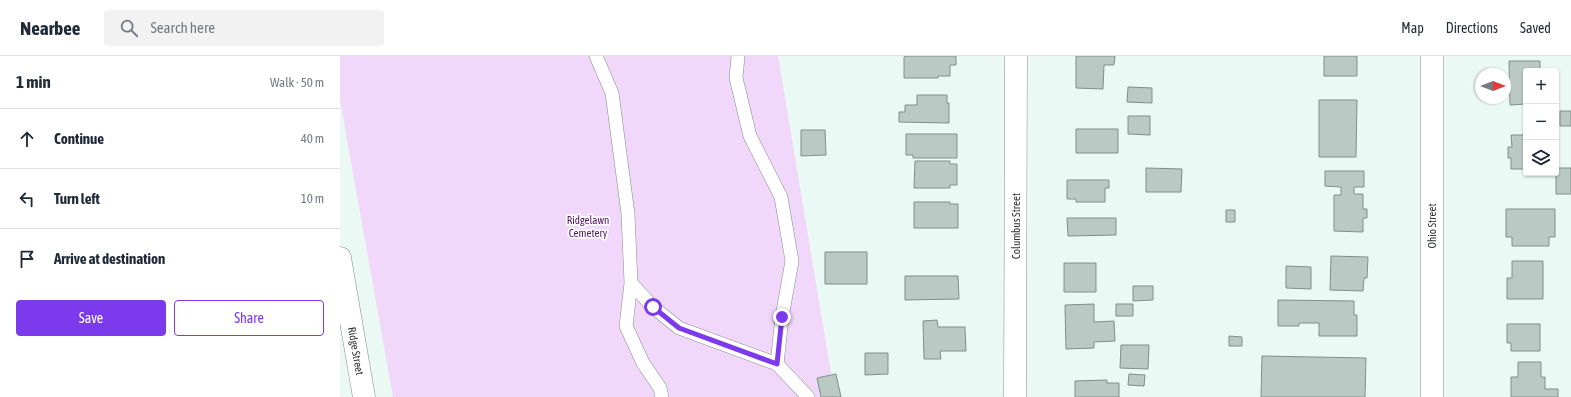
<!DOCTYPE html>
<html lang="en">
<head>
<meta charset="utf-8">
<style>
  body { margin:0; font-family:"Asap Condensed",sans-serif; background:#f2f2f3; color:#1f2937 }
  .controls { position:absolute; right:12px; top:12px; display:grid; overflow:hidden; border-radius:4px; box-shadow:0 1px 3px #0004 }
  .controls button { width:36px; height:36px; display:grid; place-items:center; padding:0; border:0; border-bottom:1px solid #e0e1e3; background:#fff; color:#1f2937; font:20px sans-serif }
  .compass { position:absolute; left:1135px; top:12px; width:36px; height:36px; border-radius:50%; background:#fff; box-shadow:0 1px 3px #0004; rotate:90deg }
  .stop { position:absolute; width:12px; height:12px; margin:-9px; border:3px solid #7c3aed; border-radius:50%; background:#fff }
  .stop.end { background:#7c3aed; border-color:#fff; box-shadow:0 1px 4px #0008 }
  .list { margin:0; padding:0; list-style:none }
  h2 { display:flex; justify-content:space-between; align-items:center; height:52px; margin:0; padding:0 16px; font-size:17px }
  h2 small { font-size:13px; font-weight:400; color:#747a83 }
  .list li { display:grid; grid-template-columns:26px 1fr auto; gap:12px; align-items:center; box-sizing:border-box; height:60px; padding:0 16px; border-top:1px solid #e0e1e3 }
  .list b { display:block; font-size:15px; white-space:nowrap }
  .list em { font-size:13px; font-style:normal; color:#747a83 }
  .actions { display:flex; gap:8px; padding:12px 16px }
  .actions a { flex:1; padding:9px 0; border:1px solid #7c3aed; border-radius:4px; text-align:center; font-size:14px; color:#7c3aed }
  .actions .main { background:#7c3aed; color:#fff }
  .icon { flex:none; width:22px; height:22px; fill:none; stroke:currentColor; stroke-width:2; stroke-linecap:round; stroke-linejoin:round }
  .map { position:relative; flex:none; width:1231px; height:341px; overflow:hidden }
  header { display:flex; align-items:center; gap:24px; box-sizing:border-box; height:56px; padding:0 20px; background:#fff; border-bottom:1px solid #e0e1e3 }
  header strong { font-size:19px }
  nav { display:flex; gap:22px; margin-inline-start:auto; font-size:14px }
  .search { width:280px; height:36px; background:#f2f2f3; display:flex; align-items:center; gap:10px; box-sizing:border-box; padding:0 14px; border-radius:4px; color:#747a83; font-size:15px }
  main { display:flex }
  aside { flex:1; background:#fff }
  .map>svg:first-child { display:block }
  .green { fill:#f1d7fa }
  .building { fill:#bac9c3; stroke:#818e89 }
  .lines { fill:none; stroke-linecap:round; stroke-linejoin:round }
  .service-casing { stroke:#828f8a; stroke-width:14 }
  .minor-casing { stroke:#828f8a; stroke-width:23 }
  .tertiary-casing { stroke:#828f8a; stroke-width:23 }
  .service { stroke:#fff; stroke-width:13 }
  .minor { stroke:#fff; stroke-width:22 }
  .tertiary { stroke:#fff; stroke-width:22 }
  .route { stroke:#7c3aed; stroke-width:5 }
  .labels { text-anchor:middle; stroke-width:3.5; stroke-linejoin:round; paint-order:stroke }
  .park-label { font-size:11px; fill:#531465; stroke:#fff }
  .street-label { font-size:11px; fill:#2d3230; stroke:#fff }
</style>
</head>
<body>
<header>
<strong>Nearbee</strong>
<div class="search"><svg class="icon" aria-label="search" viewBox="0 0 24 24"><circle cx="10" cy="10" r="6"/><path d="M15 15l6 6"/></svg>Search here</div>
<nav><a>Map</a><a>Directions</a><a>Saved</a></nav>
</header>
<main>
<aside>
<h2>1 min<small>Walk · 50 m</small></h2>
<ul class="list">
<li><svg class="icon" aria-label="ahead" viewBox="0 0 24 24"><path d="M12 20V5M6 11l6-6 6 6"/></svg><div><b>Continue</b></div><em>40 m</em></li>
<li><svg class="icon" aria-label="left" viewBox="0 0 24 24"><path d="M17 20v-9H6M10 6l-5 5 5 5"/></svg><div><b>Turn left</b></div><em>10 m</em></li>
<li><svg class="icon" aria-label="arrive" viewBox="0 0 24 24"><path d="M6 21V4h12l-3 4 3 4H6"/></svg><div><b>Arrive at destination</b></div></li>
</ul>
<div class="actions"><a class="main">Save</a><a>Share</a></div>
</aside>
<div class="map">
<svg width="1231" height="341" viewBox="0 0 1231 341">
  <rect width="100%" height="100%" fill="#eaf9f3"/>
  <path class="green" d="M 0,0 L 438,0 L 495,341 L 53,341 L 0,44 Z"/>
  <path class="building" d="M 567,0 L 616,0 L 616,9 L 610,9 L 610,20 L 598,20 L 598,22 L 564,22 L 564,1 Z
    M 736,0 L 775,0 L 774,9 L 764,9 L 763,33 L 736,32 Z
    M 984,0 L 1017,0 L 1017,20 L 984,20 Z
    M 1169,5 L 1200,5 L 1200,15 L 1186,15 L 1186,48 L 1170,49 Z
    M 788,31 L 812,32 L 812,47 L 787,46 Z
    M 577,39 L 607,39 L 607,47 L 609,47 L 609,67 L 559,66 L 559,56 L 565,56 L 565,49 L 577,49 Z
    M 979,44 L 1017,44 L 1016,101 L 979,101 Z
    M 1220,55 L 1231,55 L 1231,70 L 1220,70 Z
    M 788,60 L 810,60 L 810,79 L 788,78 Z
    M 736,73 L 778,73 L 778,97 L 736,97 Z
    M 461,74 L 485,74 L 486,99 L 461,100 Z
    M 566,78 L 617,78 L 617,102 L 573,102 L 573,99 L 566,99 Z
    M 1171,79 L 1186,79 L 1186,113 L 1171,113 L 1171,102 L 1168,102 L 1168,91 L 1172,91 Z
    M 575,105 L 610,105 L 610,108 L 617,108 L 617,129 L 610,129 L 610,132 L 574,132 Z
    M 806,112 L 842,113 L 841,136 L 806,136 Z
    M 1216,112 L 1231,112 L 1231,138 L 1216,138 Z
    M 985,115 L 1024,115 L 1024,131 L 1014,131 L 1014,138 L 1023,138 L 1023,153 L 1027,153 L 1027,162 L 1023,162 L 1023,176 L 994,175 L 994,139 L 1001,139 L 1001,131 L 985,130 Z
    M 727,124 L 769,124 L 769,132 L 765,132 L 765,146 L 736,146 L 736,143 L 727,143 Z
    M 574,146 L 610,146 L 610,148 L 618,148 L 618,172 L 574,172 Z
    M 1166,153 L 1215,153 L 1215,181 L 1209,181 L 1209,190 L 1172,190 L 1172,181 L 1166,181 Z
    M 886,154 L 895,154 L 895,166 L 886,166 Z
    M 727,162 L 776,162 L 776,179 L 728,180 Z
    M 485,196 L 527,196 L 527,228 L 485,228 Z
    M 991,200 L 1028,201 L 1027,222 L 1024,222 L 1023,235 L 990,234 Z
    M 1172,205 L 1203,205 L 1203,243 L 1167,243 L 1167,222 L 1172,222 Z
    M 724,207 L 756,207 L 756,236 L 724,236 Z
    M 946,210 L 971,211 L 971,233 L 946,232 Z
    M 565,220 L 618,220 L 619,243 L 565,244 Z
    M 793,230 L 813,230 L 813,244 L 793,245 Z
    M 938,244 L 1014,245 L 1014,259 L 1017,259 L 1017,280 L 979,280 L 979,267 L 959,267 L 959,270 L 938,270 Z
    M 754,248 L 754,266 L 774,265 L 775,285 L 754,286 L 754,292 L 726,293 L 725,249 Z
    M 776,248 L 793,248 L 793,260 L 776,260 Z
    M 597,264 L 598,271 L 625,271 L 626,295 L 600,295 L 601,303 L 584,303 L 583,265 Z
    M 1167,268 L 1200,268 L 1200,295 L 1171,295 L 1171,287 L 1167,287 Z
    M 889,280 L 902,281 L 902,290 L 889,290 Z
    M 781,289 L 809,289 L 808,313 L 780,312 Z
    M 525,297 L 548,297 L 548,318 L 525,319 Z
    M 922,300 L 1026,302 L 1025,341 L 921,341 Z
    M 1178,306 L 1201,306 L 1201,321 L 1205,321 L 1205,333 L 1218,333 L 1218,341 L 1171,341 L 1171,321 L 1178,321 Z
    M 496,318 L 501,341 L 481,341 L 477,322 Z
    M 789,318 L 805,319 L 804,330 L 788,329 Z
    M 767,324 L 767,327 L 779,327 L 779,341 L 735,341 L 735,325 Z"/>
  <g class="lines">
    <g class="service-casing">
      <path id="service" d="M 256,0 L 272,37 L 288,158 L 291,227 L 286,270 L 303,307 L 320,332 L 322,341
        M 398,0 L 396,22 L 410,80 L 441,141 L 452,205 L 442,261 L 437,308
        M 291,227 L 313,251 L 339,272 L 437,308 L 468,341"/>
    </g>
    <g class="minor-casing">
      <path id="minor" d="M 0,202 L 24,341
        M 675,341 L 676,0"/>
    </g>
    <g class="tertiary-casing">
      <path id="tertiary" d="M 1092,341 L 1092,0"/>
    </g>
    <use href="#service" class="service"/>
    <use href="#minor" class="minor"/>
    <use href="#tertiary" class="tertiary"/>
  </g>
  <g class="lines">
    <path class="route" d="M 313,251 L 339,272 L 437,308 L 442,261"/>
  </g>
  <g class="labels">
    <g class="park-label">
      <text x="248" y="168">Ridgelawn<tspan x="248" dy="13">Cemetery</tspan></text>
    </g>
    <g class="street-label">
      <text transform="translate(676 170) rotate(-90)" y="4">Columbus Street</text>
      <text transform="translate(1092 170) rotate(-90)" y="4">Ohio Street</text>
      <text transform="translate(16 295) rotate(80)" y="4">Ridge Street</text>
    </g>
  </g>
</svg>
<div class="controls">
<button>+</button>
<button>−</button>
<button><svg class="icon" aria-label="layers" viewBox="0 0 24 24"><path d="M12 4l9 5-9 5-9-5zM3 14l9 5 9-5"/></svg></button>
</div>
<svg class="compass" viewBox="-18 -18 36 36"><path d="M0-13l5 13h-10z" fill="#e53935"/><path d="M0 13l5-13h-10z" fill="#747a83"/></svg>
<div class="stop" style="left:313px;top:251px"></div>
<div class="stop end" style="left:442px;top:261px"></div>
</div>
</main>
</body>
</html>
